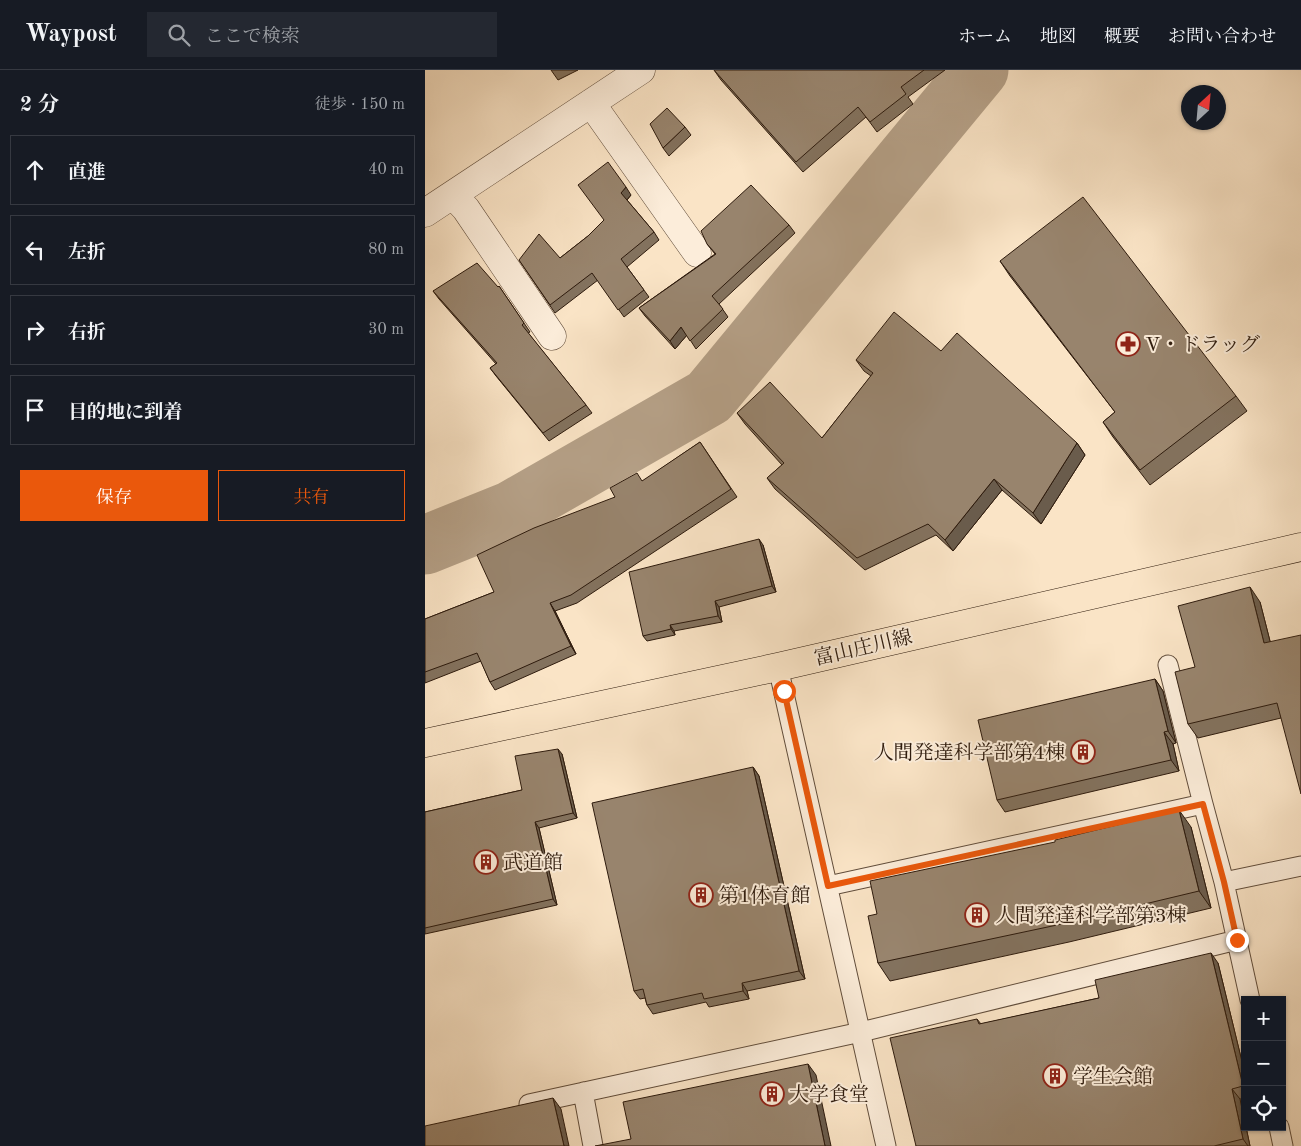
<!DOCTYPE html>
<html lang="ja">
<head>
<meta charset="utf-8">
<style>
  body { margin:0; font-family:"Old Standard TT","Noto Serif JP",serif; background:#242831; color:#f1f3f6 }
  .controls { position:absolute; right:15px; bottom:15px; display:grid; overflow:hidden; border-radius:0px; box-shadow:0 1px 4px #0004 }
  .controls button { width:45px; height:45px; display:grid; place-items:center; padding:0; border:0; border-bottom:1px solid #363941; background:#171b24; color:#f1f3f6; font:25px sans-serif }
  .compass { position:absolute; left:756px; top:15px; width:45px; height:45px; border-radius:50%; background:#171b24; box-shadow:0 1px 4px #0004; rotate:26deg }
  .stop { position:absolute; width:15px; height:15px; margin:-11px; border:4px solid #ea580c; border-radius:50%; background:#fff }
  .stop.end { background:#ea580c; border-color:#fff; box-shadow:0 1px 5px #0008 }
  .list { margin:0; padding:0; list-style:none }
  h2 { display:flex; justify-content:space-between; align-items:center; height:65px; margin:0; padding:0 20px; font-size:21px }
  h2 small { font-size:16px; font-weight:400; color:#9ea1a6 }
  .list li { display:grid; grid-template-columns:32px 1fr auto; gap:15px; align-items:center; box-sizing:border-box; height:70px; margin:0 10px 10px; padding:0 10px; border:1px solid #363941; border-radius:0px }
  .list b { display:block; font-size:19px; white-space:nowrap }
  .list em { font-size:16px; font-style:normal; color:#9ea1a6 }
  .actions { display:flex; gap:10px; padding:15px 20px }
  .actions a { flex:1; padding:11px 0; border:1px solid #ea580c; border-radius:0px; text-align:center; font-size:18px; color:#ea580c }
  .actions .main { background:#ea580c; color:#fff }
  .icon { flex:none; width:28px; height:28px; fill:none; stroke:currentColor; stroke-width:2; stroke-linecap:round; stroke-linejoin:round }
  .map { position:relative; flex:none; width:876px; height:1076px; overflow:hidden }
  header { display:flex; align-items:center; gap:30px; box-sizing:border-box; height:70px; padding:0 25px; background:#171b24; border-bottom:1px solid #363941 }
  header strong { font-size:24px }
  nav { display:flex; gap:28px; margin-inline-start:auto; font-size:18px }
  .search { width:350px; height:45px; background:#242831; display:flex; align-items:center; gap:12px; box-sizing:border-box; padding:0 18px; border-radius:0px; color:#9ea1a6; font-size:19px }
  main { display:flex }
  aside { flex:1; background:#171b24 }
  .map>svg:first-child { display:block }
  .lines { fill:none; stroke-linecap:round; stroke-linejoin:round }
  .river { stroke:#b5a087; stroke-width:59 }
  .service-casing { stroke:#614d3b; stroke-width:21 }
  .minor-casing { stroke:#614d3b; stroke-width:29 }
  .primary-casing { stroke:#2e1b0d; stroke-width:29 }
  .service { stroke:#fcedda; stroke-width:19 }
  .minor { stroke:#fcedda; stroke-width:28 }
  .primary { stroke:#fae4c6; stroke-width:28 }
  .wall { fill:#83725e; stroke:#2e1b0d }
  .shaded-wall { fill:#6a5c4c; stroke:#2e1b0d }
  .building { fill:#98846d; stroke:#2e1b0d }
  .route { stroke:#ea580c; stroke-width:6 }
  .labels { text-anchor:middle; stroke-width:4; stroke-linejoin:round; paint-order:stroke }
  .poi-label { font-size:20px; fill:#2e1b0d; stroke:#fcedda; text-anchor:start }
  .street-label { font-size:20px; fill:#2e1b0d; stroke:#fcedda }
</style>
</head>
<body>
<header>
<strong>Waypost</strong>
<div class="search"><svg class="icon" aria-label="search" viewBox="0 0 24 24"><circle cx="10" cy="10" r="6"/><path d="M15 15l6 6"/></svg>ここで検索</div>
<nav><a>ホーム</a><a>地図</a><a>概要</a><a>お問い合わせ</a></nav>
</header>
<main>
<aside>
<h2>2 分<small>徒歩 · 150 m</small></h2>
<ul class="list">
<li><svg class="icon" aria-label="ahead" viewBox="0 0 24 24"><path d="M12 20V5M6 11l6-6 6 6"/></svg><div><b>直進</b></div><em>40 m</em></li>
<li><svg class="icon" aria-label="left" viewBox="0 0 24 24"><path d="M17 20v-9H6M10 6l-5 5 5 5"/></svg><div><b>左折</b></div><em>80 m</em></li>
<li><svg class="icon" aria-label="right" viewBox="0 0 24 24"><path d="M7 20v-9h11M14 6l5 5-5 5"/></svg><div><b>右折</b></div><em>30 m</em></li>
<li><svg class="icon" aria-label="arrive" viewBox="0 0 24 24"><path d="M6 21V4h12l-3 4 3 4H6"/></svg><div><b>目的地に到着</b></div></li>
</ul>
<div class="actions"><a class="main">保存</a><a>共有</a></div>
</aside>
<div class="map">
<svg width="876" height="1076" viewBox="0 0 876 1076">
  <rect width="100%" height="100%" fill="#fae4c6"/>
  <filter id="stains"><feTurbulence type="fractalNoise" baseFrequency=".004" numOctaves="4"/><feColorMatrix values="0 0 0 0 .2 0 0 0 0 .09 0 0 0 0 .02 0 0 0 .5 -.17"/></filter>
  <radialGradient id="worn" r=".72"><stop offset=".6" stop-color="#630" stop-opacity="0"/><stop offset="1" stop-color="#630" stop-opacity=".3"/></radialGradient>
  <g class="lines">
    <path class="river" d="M 0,475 L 85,441 L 284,327 L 554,0"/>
    <g class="service-casing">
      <path id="service" d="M 743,595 L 778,734
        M 353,597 L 461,1076
        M 799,812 L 876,796
        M 403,816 L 778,734 L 799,812 L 825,930
        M 158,1022 L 168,1076
        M 104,1034 L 436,962 L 812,870
        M 854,1057 L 858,1076"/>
    </g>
    <g class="minor-casing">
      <path id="minor" d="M 166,33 L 272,183
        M 28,125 L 41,139 L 127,266
        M 0,143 L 216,0"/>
    </g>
    <g class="primary-casing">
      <path id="primary" d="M 0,673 L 353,597 L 876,477"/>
    </g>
    <use href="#service" class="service"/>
    <use href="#minor" class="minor"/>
    <use href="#primary" class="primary"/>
  </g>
  <path class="wall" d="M 126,0 L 153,0 L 133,10 Z
    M 289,0 L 520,0 L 483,27 L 488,34 L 452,62 L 441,47 L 378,102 L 296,10 Z
    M 260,57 L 266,65 L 244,86 L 238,78 Z
    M 206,125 L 202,130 L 229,162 L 234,170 L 202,197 L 224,227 L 199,247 L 173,210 L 130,243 L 94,190 L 135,188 L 163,166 Z
    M 364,155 L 370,163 L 294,234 L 303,247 L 271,279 L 262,265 L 250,279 L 220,246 L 214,238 L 290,184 L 282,174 Z
    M 575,191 L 811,326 L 822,341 L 725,415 L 688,367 L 678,352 L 690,342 L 585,206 Z
    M 74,216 L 105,262 L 103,263 L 161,335 L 167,343 L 124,371 L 71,306 L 65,298 L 71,294 L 14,229 L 8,221 L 73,217 Z
    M 516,281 L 652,373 L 660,385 L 616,454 L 577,420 L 528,481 L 511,465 L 440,500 L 350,419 L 342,408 L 357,395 L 320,354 L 312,343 L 397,368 L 446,306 L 439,301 L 431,290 Z
    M 275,372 L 312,427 L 152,533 L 130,541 L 151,584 L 70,620 L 65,612 L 56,591 L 0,613 L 0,549 L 69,522 L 190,427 L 218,411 Z
    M 338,475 L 351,522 L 294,537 L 297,552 L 249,561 L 250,565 L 222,571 L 218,566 Z
    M 835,532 L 845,571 L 856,648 L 773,668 L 763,654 L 770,597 Z
    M 730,609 L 738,621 L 751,673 L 748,674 L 754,701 L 580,742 L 572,730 Z
    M 137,684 L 152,748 L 114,758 L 132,835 L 0,864 L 0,742 L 97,720 Z
    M 328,697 L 334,706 L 380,909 L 322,921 L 324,929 L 284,937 L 281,932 L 228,944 L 222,935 L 220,928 L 215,929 L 209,921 Z
    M 766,757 L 786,838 L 644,872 L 465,911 L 453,893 L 452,844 Z
    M 793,893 L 820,1004 L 820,1028 L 815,1029 L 820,1057 L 821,1057 L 825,1076 L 491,1076 L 552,949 L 556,954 L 674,928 Z"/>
  <path class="shaded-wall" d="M 201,117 L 206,125 L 201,131 L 196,123 Z
    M 256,257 L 262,265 L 250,279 L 245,271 Z
    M 652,373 L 660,385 L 616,454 L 608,443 Z
    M 569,409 L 577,420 L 528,481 L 520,470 Z
    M 334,469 L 338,475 L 351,522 L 347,516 Z
    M 825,517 L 835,532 L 849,587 L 839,573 Z
    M 290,531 L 294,537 L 297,552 L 293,546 Z
    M 125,533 L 130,541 L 151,584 L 146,576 Z
    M 245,555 L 249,561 L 250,565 L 246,559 Z
    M 730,609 L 738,621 L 751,673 L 743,661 Z
    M 739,662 L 748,674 L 754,701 L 746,690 Z
    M 133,679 L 137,684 L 152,748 L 148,743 Z
    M 328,697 L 334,706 L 380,909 L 374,901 Z
    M 754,740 L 766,757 L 786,838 L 774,821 Z
    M 110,752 L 114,758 L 132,835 L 128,829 Z
    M 786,883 L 793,893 L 820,1004 L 820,1019 L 818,1016 Z
    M 317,913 L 322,921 L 324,929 L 318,921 Z
    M 383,994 L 391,1005 L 406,1076 L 400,1076 Z
    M 807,1019 L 815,1029 L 820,1054 L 820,1057 L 821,1057 L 825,1076 L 823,1076 L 818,1069 Z
    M 128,1028 L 136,1039 L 144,1076 L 139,1076 Z"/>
  <path class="building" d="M 289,0 L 499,0 L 476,17 L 481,24 L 445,52 L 433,37 L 371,92 Z
    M 242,38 L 260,57 L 238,78 L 225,54 Z
    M 183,92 L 201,117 L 196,123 L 229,162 L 196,189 L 219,220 L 193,240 L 167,203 L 125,235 L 94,190 L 114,164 L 135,188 L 163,166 L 179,150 L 153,115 Z
    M 326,115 L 364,155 L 287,226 L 298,239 L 265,271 L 256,257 L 245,271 L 214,238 L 291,184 L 282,174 L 276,161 Z
    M 658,127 L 811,326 L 715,400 L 678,352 L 690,342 L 575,191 Z
    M 52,193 L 73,217 L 74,216 L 99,253 L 97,255 L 161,335 L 118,363 L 65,298 L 72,293 L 8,221 Z
    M 469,242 L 516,281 L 532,263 L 652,373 L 608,443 L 569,409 L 520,470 L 503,454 L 432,488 L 342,408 L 359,393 L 312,343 L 345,312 L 397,368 L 448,303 L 431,290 Z
    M 275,372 L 306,419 L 146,525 L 125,533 L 146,576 L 65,612 L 52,583 L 0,602 L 0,549 L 69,522 L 52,485 L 109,458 L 190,427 L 185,418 L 212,403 L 217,411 Z
    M 334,469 L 347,516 L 290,531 L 293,546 L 245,555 L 246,559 L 218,566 L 204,502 Z
    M 825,517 L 839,573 L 876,565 L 876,724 L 852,633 L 763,654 L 750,602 L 770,597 L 753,536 Z
    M 730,609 L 743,661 L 739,662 L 746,690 L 572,730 L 553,650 Z
    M 133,679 L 148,743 L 110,752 L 128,829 L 0,858 L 0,742 L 97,720 L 90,686 Z
    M 328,697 L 374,901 L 317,913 L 318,921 L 279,929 L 277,923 L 222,935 L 218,919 L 209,921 L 167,733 Z
    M 754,740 L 774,821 L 632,855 L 453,893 L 443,846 L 452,844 L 445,811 L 630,772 L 630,770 Z
    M 786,883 L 818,1016 L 807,1019 L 818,1069 L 789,1076 L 491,1076 L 465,968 L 552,949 L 554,954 L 674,928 L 670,910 Z
    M 383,994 L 400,1076 L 170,1076 L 206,1069 L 198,1032 Z
    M 128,1028 L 139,1076 L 0,1076 L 0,1056 Z"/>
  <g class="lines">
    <path class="route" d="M 359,621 L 403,816 L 778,734 L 799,812 L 812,870"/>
  </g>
  <defs>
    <g id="pharmacy-ring" transform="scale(1.25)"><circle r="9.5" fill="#fcedda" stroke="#8f2418" stroke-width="1.5"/><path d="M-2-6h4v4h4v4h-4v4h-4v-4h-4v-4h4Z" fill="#8f2418"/></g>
    <g id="building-ring" transform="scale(1.25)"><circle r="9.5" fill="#fcedda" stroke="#8f2418" stroke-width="1.5"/><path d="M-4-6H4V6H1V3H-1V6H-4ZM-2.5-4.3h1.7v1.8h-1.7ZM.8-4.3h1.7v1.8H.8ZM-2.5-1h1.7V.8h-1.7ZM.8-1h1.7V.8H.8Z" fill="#8f2418"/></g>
  </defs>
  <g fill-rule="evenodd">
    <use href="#pharmacy-ring" x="703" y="274"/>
    <use href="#building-ring" x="658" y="682"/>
    <use href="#building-ring" x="61" y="792"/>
    <use href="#building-ring" x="276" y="825"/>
    <use href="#building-ring" x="552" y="845"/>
    <use href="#building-ring" x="630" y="1006"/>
    <use href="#building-ring" x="347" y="1024"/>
  </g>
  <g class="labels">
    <g class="poi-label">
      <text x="720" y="281">V・ドラッグ</text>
      <text x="640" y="689" text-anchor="end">人間発達科学部第4棟</text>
      <text x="78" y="799">武道館</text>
      <text x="294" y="832">第1体育館</text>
      <text x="570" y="852">人間発達科学部第3棟</text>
      <text x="648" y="1013">学生会館</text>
      <text x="364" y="1031">大学食堂</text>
    </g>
    <g class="street-label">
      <text transform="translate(438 577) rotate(-13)" y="7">富山庄川線</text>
    </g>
  </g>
  <rect width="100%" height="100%" filter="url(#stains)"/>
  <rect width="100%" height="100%" fill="url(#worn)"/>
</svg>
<div class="controls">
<button>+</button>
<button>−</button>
<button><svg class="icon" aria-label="locate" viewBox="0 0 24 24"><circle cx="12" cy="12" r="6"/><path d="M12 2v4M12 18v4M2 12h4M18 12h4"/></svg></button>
</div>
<svg class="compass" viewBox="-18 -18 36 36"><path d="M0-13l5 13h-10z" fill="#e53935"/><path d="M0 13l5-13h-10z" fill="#9ea1a6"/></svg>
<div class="stop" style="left:359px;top:621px"></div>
<div class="stop end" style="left:812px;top:870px"></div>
</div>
</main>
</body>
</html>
